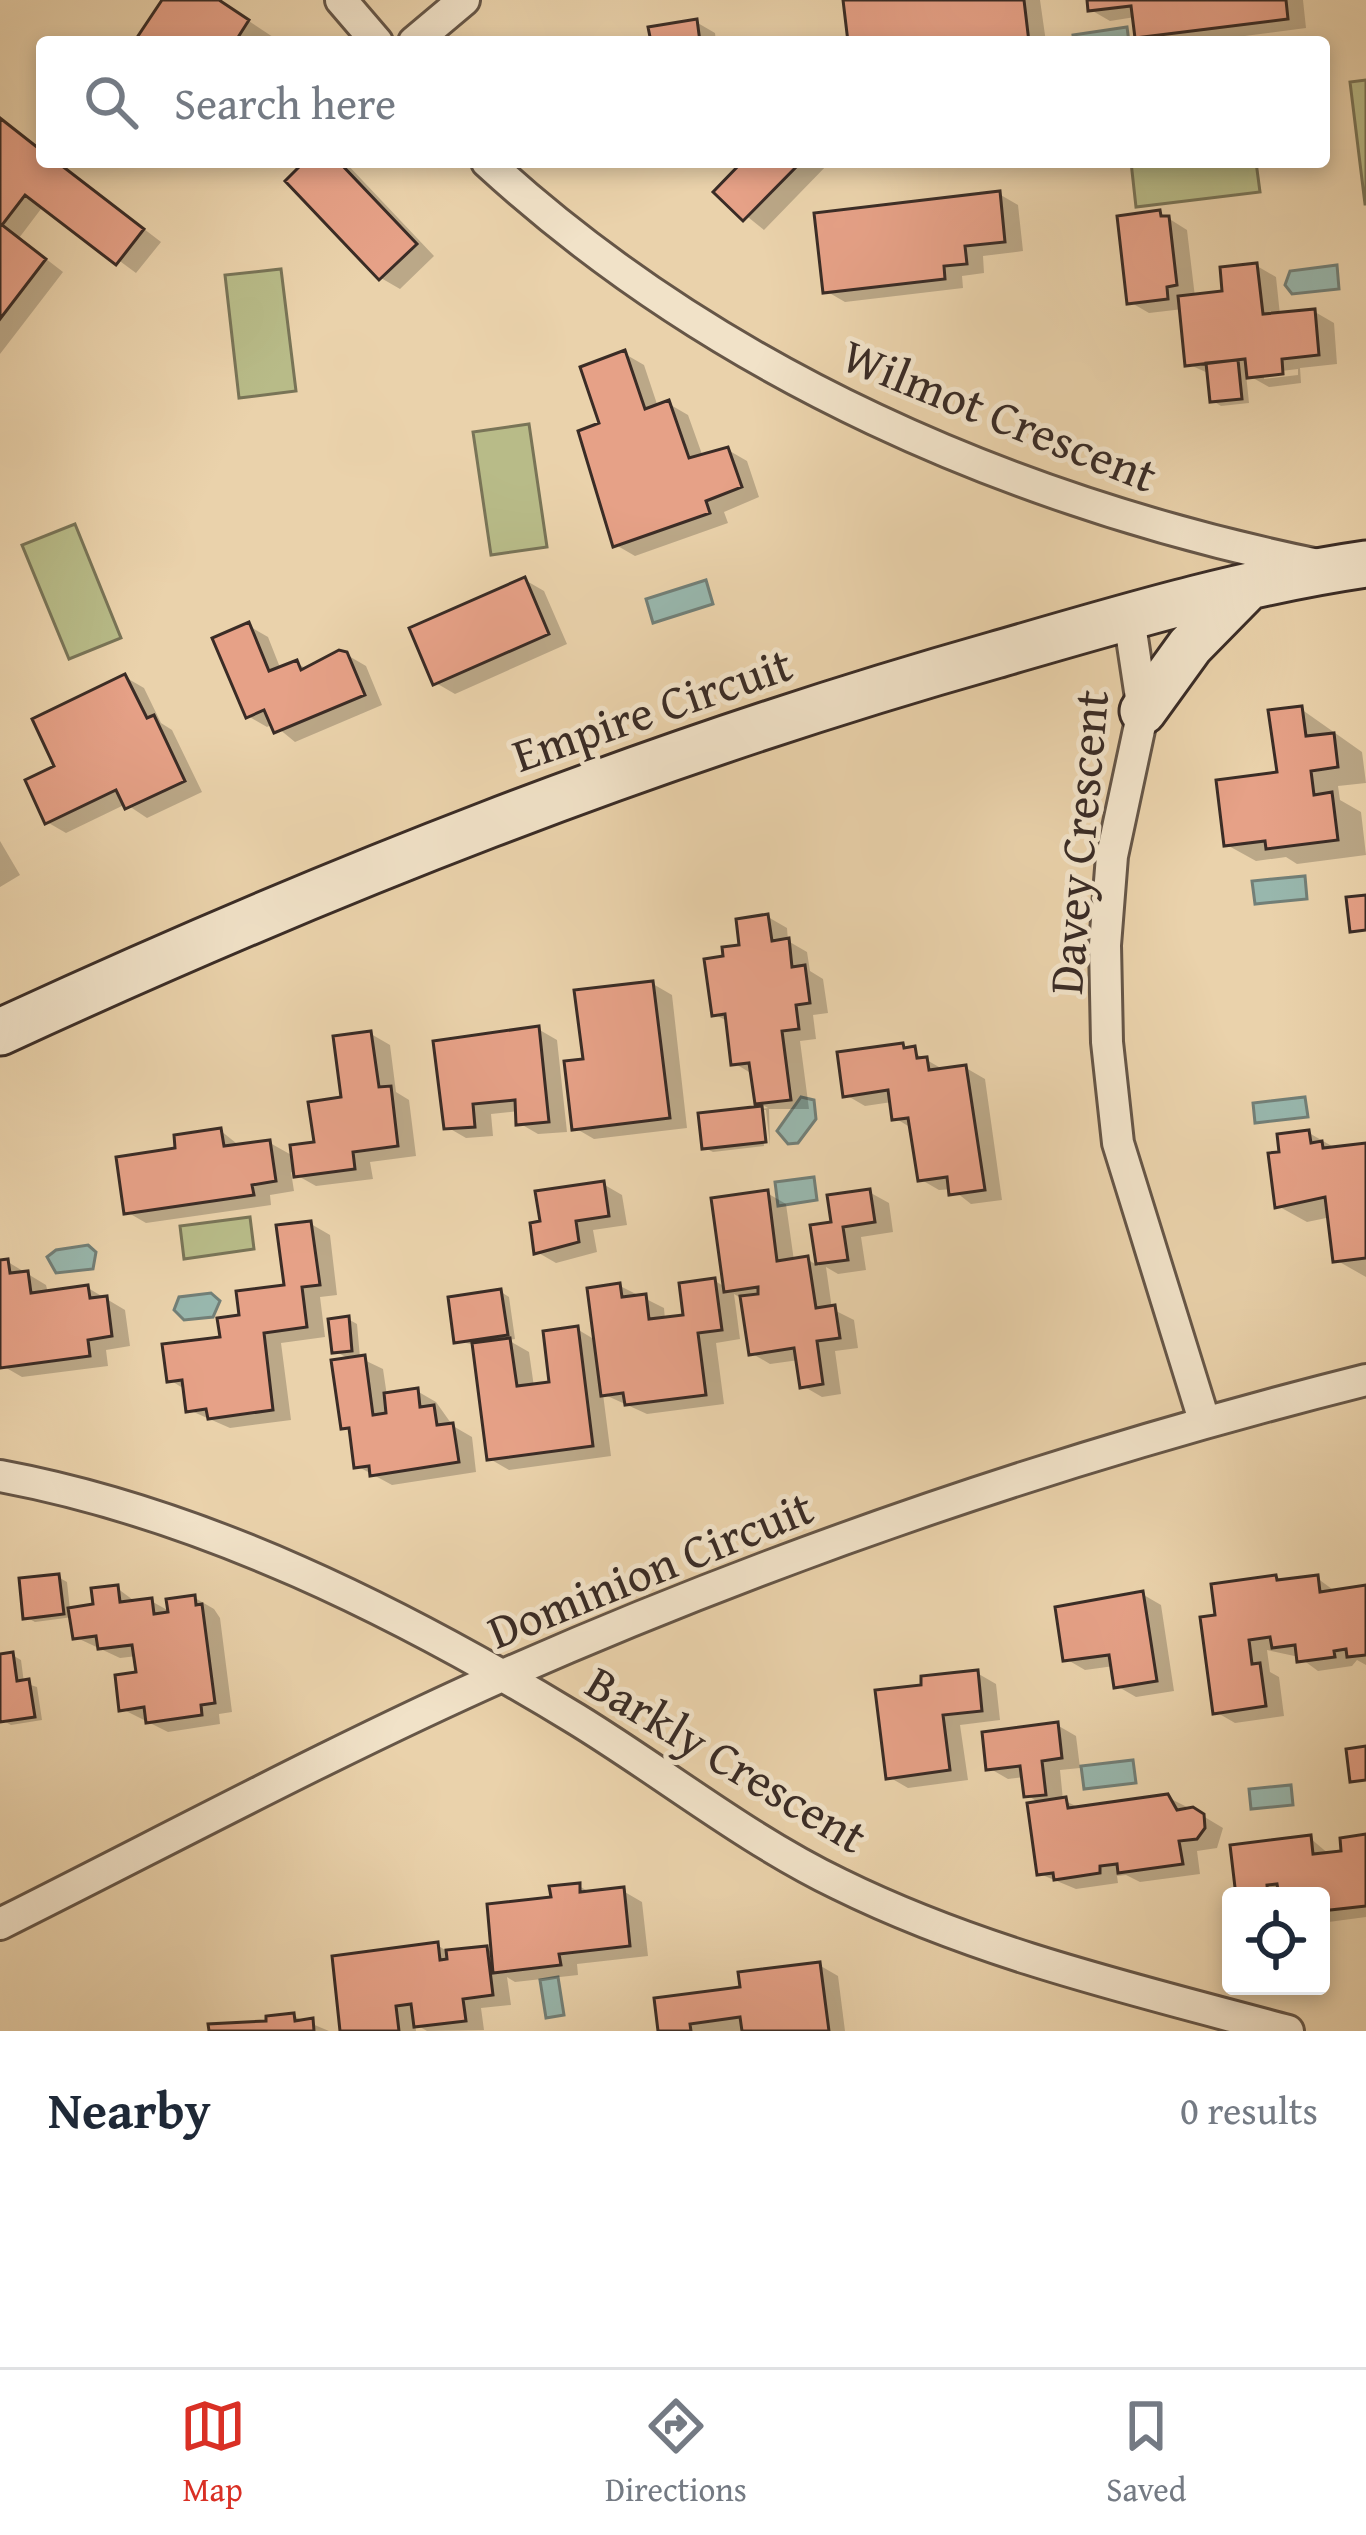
<!DOCTYPE html>
<html lang="en">
<head>
<meta charset="utf-8">
<style>
  body { margin:0; font-family:"Gentium Book Plus",serif; background:#f6f6f7; color:#1f2937 }
  .controls { position:absolute; right:36px; bottom:36px; display:grid; overflow:hidden; border-radius:12px; box-shadow:0 6px 18px #0003 }
  .controls button { width:108px; height:108px; display:grid; place-items:center; padding:0; border:0; border-bottom:3px solid #e0e1e3; background:#fff; color:#1f2937; font:60px sans-serif }
  .list { margin:0; padding:0; list-style:none }
  h2 { display:flex; justify-content:space-between; align-items:center; height:156px; margin:0; padding:0 48px; font-size:51px }
  h2 small { font-size:39px; font-weight:400; color:#747a83 }
  .icon { flex:none; width:66px; height:66px; fill:none; stroke:currentColor; stroke-width:2; stroke-linecap:round; stroke-linejoin:round }
  .map { position:relative; flex:none; width:1366px; height:2031px; overflow:hidden }
  .search { position:absolute; background:#fff; box-shadow:0 6px 18px #0003; left:36px; right:36px; top:36px; height:132px; display:flex; align-items:center; gap:30px; box-sizing:border-box; padding:0 42px; border-radius:12px; color:#747a83; font-size:45px }
  .sheet { height:336px; background:#fff }
  nav { display:flex; justify-content:space-around; align-items:center; box-sizing:border-box; height:168px; border-top:3px solid #e0e1e3; background:#fff; font-size:33px; color:#747a83 }
  nav a { display:grid; justify-items:center; gap:6px }
  nav .on { color:#d93025 }
  .map>svg:first-child { display:block }
  .green { fill:#b8bb88; stroke:#797457; stroke-width:3 }
  .water { fill:#98b7ad; stroke:#727f77; stroke-width:3 }
  .shadow { fill:#0003; fill-rule:evenodd }
  .building { fill:#e6a187; stroke:#3a2c26; stroke-width:3 }
  .lines { fill:none; stroke-linecap:round; stroke-linejoin:round }
  .street-casing { stroke:#665647; stroke-width:36 }
  .secondary-casing { stroke:#3a2c26; stroke-width:51 }
  .street { stroke:#f1e2c8; stroke-width:30 }
  .secondary { stroke:#f1e2c8; stroke-width:45 }
  .labels { text-anchor:middle; stroke-width:10; stroke-linejoin:round; paint-order:stroke }
  .street-label { font-size:48px; fill:#3a2c26; stroke:#f1e2c8 }
</style>
</head>
<body>
<div class="map">
<svg width="1366" height="2031" viewBox="0 0 1366 2031">
  <rect width="100%" height="100%" fill="#ead2ab"/>
  <filter id="stains"><feTurbulence type="fractalNoise" baseFrequency=".00167" numOctaves="4"/><feColorMatrix values="0 0 0 0 .2 0 0 0 0 .09 0 0 0 0 .02 0 0 0 .5 -.17"/></filter>
  <radialGradient id="worn" r=".72"><stop offset=".6" stop-color="#630" stop-opacity="0"/><stop offset="1" stop-color="#630" stop-opacity=".3"/></radialGradient>
  <path class="green" d="M 1366,80 L 1366,204 L 1365,204 L 1350,82 Z
    M 1131,162 L 1256,162 L 1260,192 L 1136,207 Z
    M 281,269 L 296,391 L 239,398 L 225,275 Z
    M 529,424 L 547,547 L 491,555 L 473,432 Z
    M 75,524 L 121,638 L 69,659 L 22,545 Z
    M 250,1217 L 254,1249 L 184,1259 L 180,1226 Z"/>
  <path class="water" d="M 1127,27 L 1129,42 L 1074,42 L 1073,35 Z
    M 1337,265 L 1339,289 L 1292,294 L 1285,285 L 1290,271 Z
    M 706,580 L 713,604 L 653,623 L 646,599 Z
    M 1305,876 L 1307,899 L 1255,904 L 1252,881 Z
    M 801,1097 L 814,1100 L 816,1119 L 798,1143 L 788,1144 L 777,1131 Z
    M 1305,1097 L 1308,1117 L 1255,1123 L 1253,1103 Z
    M 814,1177 L 817,1200 L 778,1206 L 775,1182 Z
    M 88,1245 L 96,1252 L 93,1269 L 56,1273 L 47,1257 L 56,1250 Z
    M 211,1293 L 220,1301 L 213,1317 L 184,1320 L 174,1310 L 179,1297 Z
    M 1133,1760 L 1136,1783 L 1084,1789 L 1081,1766 Z
    M 1291,1785 L 1293,1805 L 1251,1809 L 1249,1789 Z
    M 558,1977 L 564,2015 L 546,2018 L 540,1980 Z"/>
  <path class="shadow" d="M 166,0 L 217,0 L 276,39 L 138,42 Z
    M 846,0 L 1040,0 L 1046,42 L 851,42 Z
    M 1090,0 L 1303,0 L 1306,28 L 1198,42 L 1148,42 L 1138,36 L 1135,17 L 1110,21 L 1091,10 Z
    M 696,22 L 715,33 L 716,42 L 654,42 Z
    M 0,121 L 42,150 L 42,162 L 57,162 L 161,242 L 136,273 L 44,205 L 19,238 L 63,272 L 0,354 Z
    M 289,162 L 345,162 L 434,256 L 400,289 L 381,278 L 301,169 Z
    M 746,162 L 830,162 L 764,230 L 717,192 Z
    M 999,194 L 1018,205 L 1023,251 L 983,256 L 984,273 L 962,276 L 963,288 L 845,302 L 826,291 Z
    M 1160,213 L 1187,230 L 1195,297 L 1226,294 L 1257,266 L 1276,277 L 1280,315 L 1315,312 L 1334,323 L 1337,364 L 1300,368 L 1301,383 L 1269,387 L 1246,374 L 1249,403 L 1221,406 L 1213,401 L 1210,374 L 1188,364 L 1183,309 L 1149,313 L 1130,302 ZM 1298,369 L 1298,375 L 1264,379 L 1264,373 Z
    M 625,354 L 644,365 L 658,407 L 669,404 L 688,415 L 703,457 L 728,450 L 747,461 L 759,497 L 724,512 L 728,523 L 635,556 L 616,545 L 603,425 Z
    M 525,580 L 544,591 L 567,644 L 455,694 L 436,683 Z
    M 249,626 L 268,637 L 281,670 L 297,663 L 308,670 L 347,655 L 366,666 L 382,705 L 295,742 L 273,724 L 267,727 L 248,716 Z
    M 125,677 L 144,688 L 161,723 L 172,730 L 202,792 L 147,818 L 126,804 L 66,833 L 47,822 L 58,767 Z
    M 1301,709 L 1362,752 L 1366,783 L 1338,786 L 1340,800 L 1361,812 L 1366,855 L 1297,864 L 1286,857 L 1256,861 L 1227,845 L 1280,775 Z
    M 0,841 L 20,875 L 0,887 Z
    M 768,917 L 787,928 L 788,941 L 807,952 L 810,971 L 823,979 L 828,1013 L 813,1015 L 816,1039 L 800,1041 L 809,1109 L 769,1109 L 770,1146 L 766,1110 L 760,1110 L 764,1146 L 713,1152 L 705,1148 L 702,1116 L 768,1108 L 757,1102 L 754,1075 L 734,1063 L 729,1022 L 714,1014 L 727,959 Z
    M 653,984 L 672,995 L 687,1128 L 594,1139 L 575,1128 L 586,1061 Z
    M 538,1029 L 557,1040 L 567,1132 L 538,1134 L 519,1123 L 519,1111 L 491,1114 L 493,1136 L 466,1138 L 447,1127 Z
    M 371,1034 L 390,1045 L 396,1092 L 409,1100 L 416,1156 L 370,1162 L 373,1179 L 316,1186 L 291,1172 L 294,1191 L 270,1195 L 271,1205 L 146,1223 L 127,1212 L 179,1151 L 221,1131 L 241,1147 L 270,1143 L 295,1157 L 317,1144 L 344,1100 Z
    M 902,1046 L 946,1071 L 966,1068 L 985,1079 L 1002,1200 L 971,1204 L 952,1189 L 939,1190 L 920,1179 L 913,1129 L 895,1118 L 892,1102 L 865,1106 L 846,1095 Z
    M 1309,1133 L 1337,1149 L 1366,1146 L 1366,1277 L 1336,1260 L 1331,1217 L 1307,1222 L 1278,1206 L 1282,1154 Z
    M 603,1184 L 622,1195 L 627,1225 L 593,1230 L 597,1252 L 556,1263 L 537,1252 Z
    M 869,1192 L 889,1203 L 893,1232 L 861,1237 L 866,1270 L 838,1274 L 826,1267 L 832,1309 L 854,1320 L 858,1348 L 835,1351 L 841,1394 L 822,1397 L 803,1386 L 799,1360 L 770,1364 L 751,1353 L 744,1300 L 734,1294 L 740,1339 L 716,1343 L 724,1404 L 647,1414 L 603,1394 L 611,1456 L 509,1470 L 490,1459 L 475,1345 L 457,1341 L 501,1292 L 509,1297 L 515,1339 L 508,1340 L 529,1352 L 534,1387 L 553,1385 L 577,1329 L 597,1341 L 620,1286 L 664,1308 L 665,1320 L 687,1317 L 715,1281 L 727,1288 L 767,1193 L 786,1204 L 794,1261 L 808,1260 L 819,1266 L 814,1228 L 834,1225 Z
    M 311,1224 L 330,1235 L 337,1295 L 320,1297 L 325,1337 L 281,1343 L 291,1420 L 230,1428 L 189,1410 L 186,1390 L 170,1380 L 288,1288 Z
    M 8,1262 L 46,1285 L 48,1293 L 88,1288 L 125,1310 L 130,1346 L 106,1350 L 108,1366 L 22,1377 L 3,1366 L 0,1263 Z
    M 348,1319 L 357,1324 L 360,1358 L 383,1369 L 387,1396 L 417,1391 L 436,1402 L 453,1426 L 472,1437 L 476,1472 L 392,1485 L 357,1466 L 353,1433 L 344,1427 L 351,1360 L 335,1351 Z
    M 58,1577 L 67,1582 L 70,1610 L 96,1606 L 117,1588 L 137,1603 L 151,1601 L 171,1612 L 195,1598 L 214,1609 L 220,1618 L 232,1712 L 219,1714 L 220,1724 L 168,1732 L 122,1709 L 139,1674 L 137,1656 L 120,1658 L 75,1637 L 73,1617 L 35,1622 L 26,1617 Z
    M 1275,1578 L 1283,1582 L 1317,1578 L 1336,1592 L 1366,1588 L 1366,1665 L 1357,1660 L 1352,1666 L 1318,1671 L 1299,1657 L 1267,1650 L 1270,1672 L 1279,1677 L 1284,1716 L 1235,1723 L 1216,1712 L 1218,1618 Z
    M 1142,1594 L 1161,1605 L 1174,1691 L 1136,1697 L 1117,1686 L 1114,1666 L 1085,1670 L 1066,1659 Z
    M 12,1655 L 21,1660 L 24,1683 L 37,1687 L 42,1720 L 11,1725 L 2,1720 L 0,1657 Z
    M 977,1673 L 996,1684 L 1000,1720 L 960,1725 L 968,1780 L 908,1788 L 889,1777 L 924,1688 Z
    M 1057,1725 L 1076,1736 L 1080,1768 L 1060,1770 L 1063,1800 L 1082,1809 L 1167,1797 L 1193,1810 L 1223,1828 L 1217,1848 L 1197,1851 L 1200,1874 L 1140,1882 L 1126,1875 L 1117,1876 L 1118,1883 L 1076,1889 L 1040,1874 L 1041,1804 L 1027,1795 L 1025,1777 L 1008,1779 L 989,1768 Z
    M 1310,1838 L 1330,1855 L 1344,1853 L 1366,1838 L 1366,1917 L 1321,1923 L 1321,1896 L 1239,1896 Z
    M 579,1886 L 593,1894 L 623,1891 L 642,1902 L 648,1956 L 577,1964 L 578,1975 L 515,1982 L 507,1977 L 511,2005 L 481,2008 L 484,2030 L 427,2031 L 415,2024 L 416,2031 L 343,2031 L 437,1945 L 450,1953 L 486,1949 L 495,1953 L 554,1900 Z
    M 819,1965 L 838,1976 L 845,2031 L 661,2031 L 743,1989 Z
    M 293,2016 L 329,2031 L 212,2031 L 269,2024 Z"/>
  <path class="building" d="M 162,0 L 219,0 L 249,20 L 235,42 L 134,42 Z
    M 843,0 L 1024,0 L 1029,42 L 848,42 Z
    M 1087,0 L 1286,0 L 1288,19 L 1135,38 L 1131,6 L 1088,11 Z
    M 697,19 L 700,42 L 651,42 L 648,27 Z
    M 0,118 L 42,151 L 42,162 L 57,162 L 144,229 L 116,265 L 25,195 L 2,225 L 46,259 L 0,319 Z
    M 304,162 L 339,162 L 417,244 L 379,280 L 285,181 Z
    M 742,162 L 801,162 L 743,221 L 713,192 Z
    M 1000,191 L 1005,242 L 965,246 L 967,264 L 944,266 L 945,279 L 823,293 L 814,213 Z
    M 1160,210 L 1161,216 L 1169,216 L 1177,285 L 1167,287 L 1168,299 L 1127,304 L 1117,216 Z
    M 1257,263 L 1263,314 L 1315,309 L 1319,355 L 1282,359 L 1283,374 L 1247,378 L 1245,359 L 1185,366 L 1178,296 L 1222,291 L 1220,267 Z
    M 625,350 L 645,409 L 669,400 L 689,458 L 728,447 L 742,487 L 706,501 L 710,513 L 613,547 L 578,431 L 599,423 L 580,367 Z
    M 1238,360 L 1242,399 L 1210,402 L 1206,363 Z
    M 525,577 L 549,634 L 433,685 L 409,628 Z
    M 249,622 L 269,671 L 297,660 L 301,670 L 339,650 L 347,652 L 365,695 L 274,733 L 264,710 L 246,718 L 212,638 Z
    M 125,674 L 147,718 L 154,715 L 185,781 L 125,809 L 116,790 L 45,824 L 25,780 L 54,766 L 32,719 Z
    M 1302,706 L 1306,736 L 1334,733 L 1338,767 L 1311,771 L 1314,795 L 1332,792 L 1338,840 L 1266,849 L 1265,841 L 1224,846 L 1216,780 L 1277,772 L 1268,710 Z
    M 1366,895 L 1366,930 L 1350,932 L 1346,897 Z
    M 768,914 L 772,941 L 789,938 L 792,967 L 805,965 L 810,1003 L 796,1005 L 799,1029 L 782,1031 L 791,1100 L 755,1104 L 749,1063 L 731,1065 L 725,1014 L 712,1016 L 704,959 L 723,956 L 722,947 L 739,945 L 736,919 Z
    M 653,981 L 670,1118 L 572,1130 L 564,1061 L 583,1059 L 574,990 Z
    M 539,1026 L 549,1122 L 516,1125 L 515,1100 L 473,1104 L 475,1127 L 444,1129 L 433,1041 Z
    M 371,1031 L 379,1087 L 391,1086 L 398,1146 L 353,1152 L 355,1169 L 294,1177 L 290,1145 L 314,1142 L 308,1102 L 341,1097 L 333,1036 Z
    M 903,1043 L 904,1048 L 915,1046 L 917,1058 L 927,1057 L 929,1070 L 966,1065 L 985,1190 L 949,1195 L 947,1177 L 918,1181 L 908,1118 L 892,1120 L 888,1090 L 843,1097 L 837,1052 Z
    M 762,1106 L 766,1142 L 702,1149 L 698,1113 Z
    M 221,1128 L 224,1146 L 270,1140 L 276,1181 L 252,1185 L 254,1195 L 124,1214 L 116,1157 L 175,1148 L 174,1135 Z
    M 1309,1130 L 1311,1143 L 1322,1141 L 1323,1148 L 1366,1143 L 1366,1258 L 1333,1262 L 1325,1197 L 1275,1208 L 1268,1153 L 1279,1152 L 1277,1134 Z
    M 604,1181 L 609,1216 L 576,1221 L 579,1242 L 534,1254 L 530,1223 L 540,1221 L 535,1191 Z
    M 870,1189 L 875,1222 L 843,1227 L 848,1260 L 816,1264 L 810,1225 L 831,1222 L 827,1195 Z
    M 768,1190 L 777,1261 L 808,1256 L 816,1308 L 835,1305 L 840,1338 L 817,1341 L 823,1384 L 800,1388 L 794,1348 L 749,1355 L 740,1296 L 758,1294 L 758,1287 L 724,1292 L 711,1198 Z
    M 311,1221 L 320,1285 L 302,1287 L 307,1327 L 264,1333 L 273,1410 L 208,1419 L 206,1409 L 186,1412 L 182,1380 L 167,1382 L 162,1344 L 220,1337 L 217,1318 L 239,1315 L 236,1291 L 284,1285 L 276,1225 Z
    M 8,1259 L 10,1273 L 28,1271 L 31,1293 L 88,1285 L 90,1298 L 107,1296 L 112,1336 L 88,1340 L 90,1356 L 0,1368 L 0,1260 Z
    M 715,1278 L 722,1330 L 698,1333 L 706,1395 L 625,1405 L 623,1393 L 601,1396 L 587,1288 L 620,1283 L 622,1297 L 646,1294 L 649,1319 L 683,1315 L 679,1283 Z
    M 501,1289 L 508,1335 L 454,1343 L 448,1297 Z
    M 349,1316 L 352,1351 L 332,1353 L 328,1319 Z
    M 578,1326 L 593,1446 L 487,1460 L 472,1343 L 510,1338 L 517,1386 L 549,1382 L 543,1331 Z
    M 365,1355 L 373,1415 L 386,1413 L 384,1393 L 418,1388 L 420,1407 L 434,1405 L 437,1425 L 453,1423 L 459,1462 L 370,1476 L 369,1466 L 354,1468 L 349,1428 L 341,1429 L 331,1360 Z
    M 59,1574 L 64,1614 L 23,1619 L 19,1578 Z
    M 1276,1575 L 1277,1580 L 1318,1575 L 1320,1592 L 1366,1585 L 1366,1655 L 1347,1657 L 1346,1649 L 1334,1651 L 1335,1657 L 1297,1662 L 1295,1645 L 1272,1648 L 1270,1637 L 1249,1640 L 1252,1664 L 1260,1663 L 1266,1706 L 1213,1714 L 1200,1617 L 1215,1615 L 1211,1584 Z
    M 118,1585 L 120,1602 L 152,1598 L 154,1614 L 168,1612 L 166,1599 L 195,1595 L 196,1605 L 202,1604 L 215,1703 L 201,1705 L 202,1715 L 146,1723 L 144,1707 L 119,1711 L 115,1675 L 136,1672 L 132,1645 L 98,1649 L 96,1636 L 73,1639 L 68,1608 L 93,1604 L 91,1588 Z
    M 1143,1591 L 1157,1681 L 1114,1688 L 1109,1655 L 1063,1661 L 1055,1607 Z
    M 13,1652 L 17,1681 L 29,1679 L 35,1717 L 0,1722 L 0,1654 Z
    M 978,1670 L 982,1711 L 943,1715 L 950,1770 L 886,1779 L 875,1690 L 921,1685 L 921,1676 Z
    M 1058,1722 L 1062,1758 L 1042,1761 L 1046,1795 L 1024,1797 L 1020,1766 L 986,1770 L 982,1732 Z
    M 1366,1746 L 1366,1780 L 1350,1782 L 1346,1749 Z
    M 1168,1794 L 1177,1810 L 1193,1807 L 1204,1814 L 1205,1828 L 1197,1839 L 1179,1841 L 1183,1864 L 1118,1873 L 1117,1864 L 1100,1866 L 1100,1873 L 1054,1880 L 1053,1873 L 1037,1875 L 1027,1803 L 1066,1797 L 1068,1808 Z
    M 1366,1834 L 1366,1906 L 1321,1911 L 1321,1896 L 1279,1896 L 1277,1884 L 1267,1885 L 1268,1896 L 1236,1896 L 1230,1845 L 1311,1835 L 1313,1854 L 1341,1851 L 1340,1838 Z
    M 580,1883 L 580,1892 L 624,1887 L 630,1946 L 559,1954 L 561,1965 L 493,1973 L 487,1904 L 551,1897 L 549,1886 Z
    M 438,1942 L 440,1960 L 447,1959 L 446,1950 L 487,1946 L 493,1995 L 463,1999 L 466,2021 L 414,2027 L 411,2004 L 396,2006 L 399,2031 L 340,2031 L 332,1956 Z
    M 820,1962 L 829,2031 L 742,2031 L 740,2017 L 690,2024 L 691,2031 L 658,2031 L 654,1998 L 740,1987 L 738,1972 Z
    M 294,2013 L 295,2021 L 313,2018 L 314,2031 L 209,2031 L 208,2024 L 266,2021 L 266,2016 Z
    M 294,2013 L 295,2021 L 313,2018 L 314,2031 L 209,2031 L 208,2024 L 266,2021 L 266,2016 Z"/>
  <g class="lines">
    <g class="street-casing">
      <path id="street" d="M 341,0 L 377,42
        M 414,42 L 464,0
        M 487,162 C 718,374 1013,502 1318,565
        M 1129,618 L 1143,711 L 1112,856 L 1105,945 L 1107,1042 L 1118,1143 L 1204,1420
        M 0,1476 C 204,1514 400,1612 576,1719 C 664,1773 746,1839 839,1884 C 981,1954 1136,1990 1288,2031
        M 0,1924 C 168,1840 335,1750 506,1674 C 785,1551 1071,1454 1366,1380"/>
    </g>
    <g class="secondary-casing">
      <path id="secondary" d="M 1143,711 L 1190,646 L 1245,590
        M 0,1032 C 323,883 652,752 995,655 C 1116,620 1241,582 1366,564"/>
    </g>
    <use href="#street" class="street"/>
    <use href="#secondary" class="secondary"/>
  </g>
  <g class="labels">
    <g class="street-label">
      <text transform="translate(1000 415) rotate(22)" y="17">Wilmot Crescent</text>
      <text transform="translate(652 709) rotate(-19)" y="17">Empire Circuit</text>
      <text transform="translate(1078 842) rotate(-85)" y="17">Davey Crescent</text>
      <text transform="translate(650 1569) rotate(-22)" y="17">Dominion Circuit</text>
      <text transform="translate(727 1759) rotate(31)" y="17">Barkly Crescent</text>
    </g>
  </g>
  <rect width="100%" height="100%" filter="url(#stains)"/>
  <rect width="100%" height="100%" fill="url(#worn)"/>
</svg>
<div class="controls">
<button><svg class="icon" aria-label="locate" viewBox="0 0 24 24"><circle cx="12" cy="12" r="6"/><path d="M12 2v4M12 18v4M2 12h4M18 12h4"/></svg></button>
</div>
<div class="search"><svg class="icon" aria-label="search" viewBox="0 0 24 24"><circle cx="10" cy="10" r="6"/><path d="M15 15l6 6"/></svg>Search here</div>
</div>
<section class="sheet">
<h2>Nearby<small>0 results</small></h2>
<ul class="list">
</ul>
</section>
<nav>
<a class="on"><svg class="icon" aria-label="map" viewBox="0 0 24 24"><path d="M3 6l6-2 6 2 6-2v14l-6 2-6-2-6 2zM9 4v14M15 6v14"/></svg>Map</a>
<a><svg class="icon" aria-label="directions" viewBox="0 0 24 24"><path d="M12 3l9 9-9 9-9-9zM9 14v-3h6M13 9l2 2-2 2"/></svg>Directions</a>
<a><svg class="icon" aria-label="saved" viewBox="0 0 24 24"><path d="M7 4h10v16l-5-4-5 4z"/></svg>Saved</a>
</nav>
</body>
</html>
